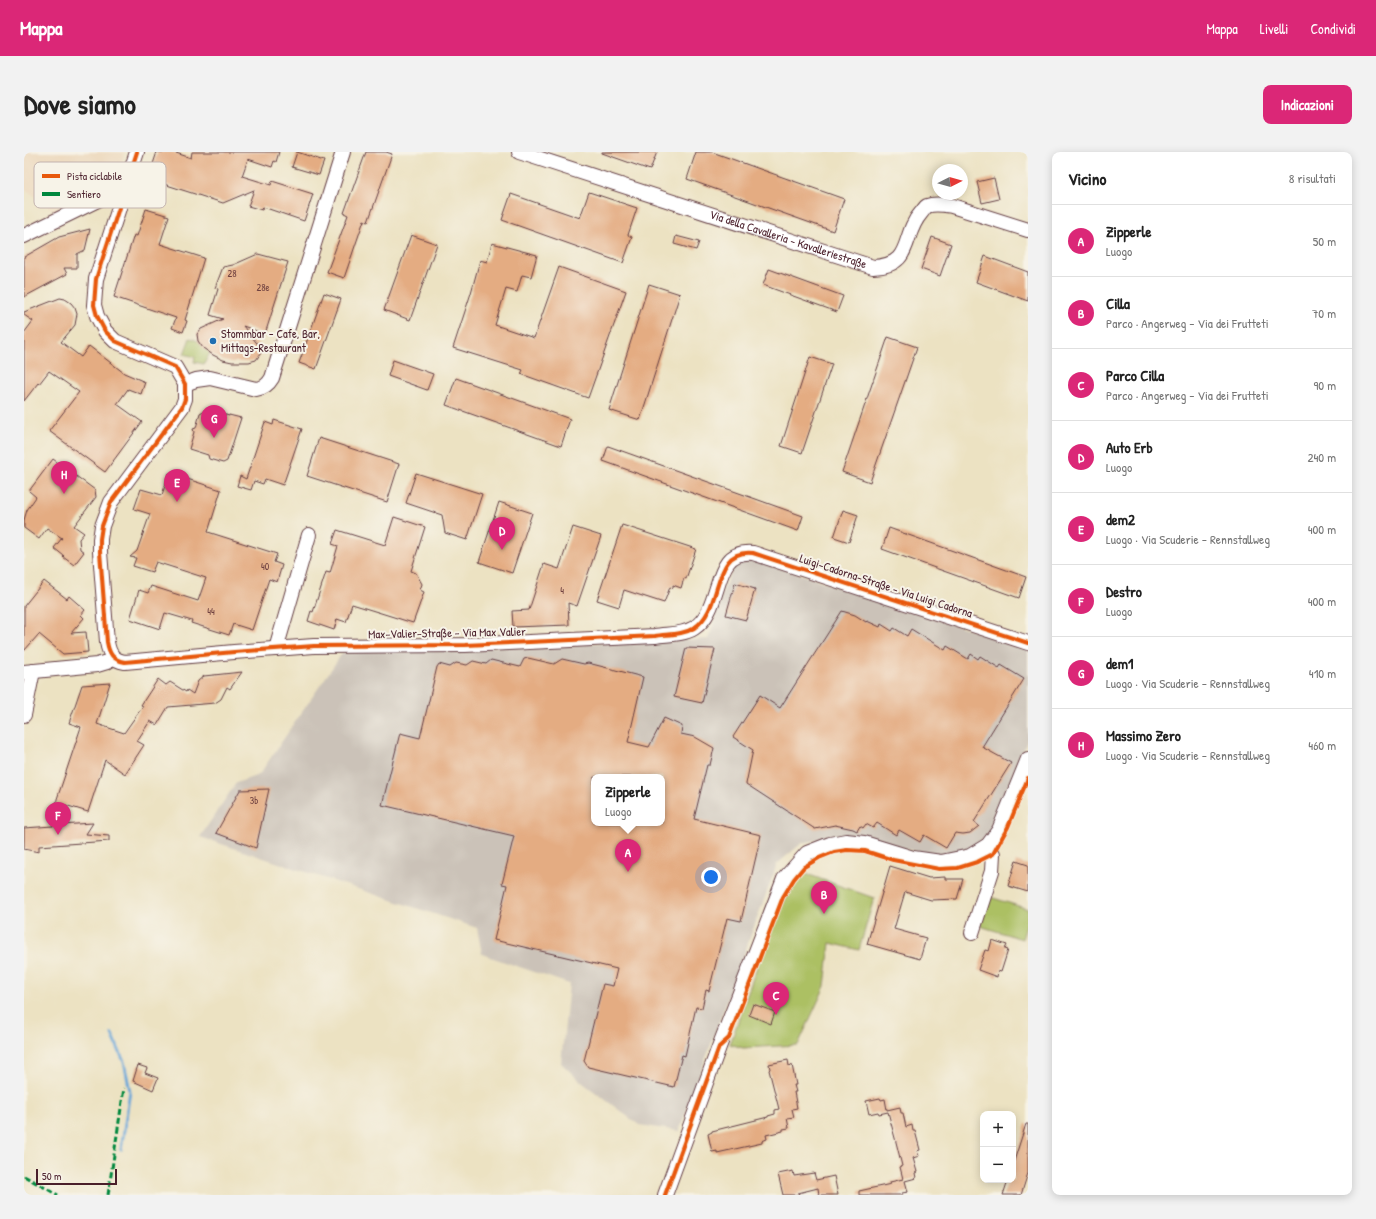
<!DOCTYPE html>
<html lang="it">
<head>
<meta charset="utf-8">
<style>
  body { margin:0; font-family:"Patrick Hand",sans-serif; background:#f2f2f2; color:#222 }
  .controls { position:absolute; right:12px; bottom:12px; display:grid; overflow:hidden; border-radius:8px; box-shadow:0 2px 10px #0003 }
  .controls button { width:36px; height:36px; display:grid; place-items:center; padding:0; border:0; border-bottom:1px solid #e0e0e0; background:#fff; color:#222; font:20px sans-serif }
  .compass { position:absolute; left:908px; top:12px; width:36px; height:36px; border-radius:50%; background:#fff; box-shadow:0 2px 10px #0003; rotate:84deg }
  .scale { position:absolute; left:12px; bottom:10px; width:81px; box-sizing:border-box; padding-left:4px; border:2px solid #4a1f2b; border-top:0; font-size:11px; line-height:14px; white-space:nowrap; color:#4a1f2b; -webkit-text-stroke:3px #f7f3e8; paint-order:stroke }
  .you { position:absolute; left:687px; top:725px; width:14px; height:14px; margin:-10px; border:3px solid #fff; border-radius:50%; background:#1a73e8; box-shadow:0 0 0 6px #1a73e833 }
  .badge { display:grid; place-items:center; width:26px; height:26px; border-radius:50%; background:#db2777; color:#fff; font-size:13px; font-weight:700 }
  .pin { position:absolute; translate:-50% -33px; filter:drop-shadow(0 1px 2px #0008) }
  .pin::after { content:''; position:absolute; top:21px; width:14px; height:12px; background:inherit; clip-path:polygon(0 0,100% 0,50% 100%) }
  .popup { position:absolute; left:567px; top:622px; width:74px; height:52px; box-sizing:border-box; display:grid; place-content:center; border-radius:8px; background:#fff; filter:drop-shadow(0 1px 3px #0005); font-size:13px; white-space:nowrap; color:#767676 }
  .popup b { font-size:15px; color:#222 }
  .popup::after { content:''; position:absolute; left:50%; top:100%; margin-left:-8px; border:8px solid transparent; border-top-color:#fff }
  .list { margin:0; padding:0; list-style:none }
  h2 { display:flex; justify-content:space-between; align-items:center; height:52px; margin:0; padding:0 16px; font-size:17px }
  h2 small { font-size:13px; font-weight:400; color:#767676 }
  .list li { display:grid; grid-template-columns:26px 1fr auto; gap:12px; align-items:center; box-sizing:border-box; height:72px; padding:0 16px; border-top:1px solid #e0e0e0 }
  .list b { display:block; font-size:15px; white-space:nowrap }
  .list p { margin:0; font-size:13px; white-space:nowrap; color:#767676 }
  .list em { font-size:13px; font-style:normal; color:#767676 }
  .map { position:relative; flex:none; width:1004px; height:1043px; overflow:hidden; border-radius:8px }
  header { display:flex; align-items:center; gap:24px; box-sizing:border-box; height:56px; padding:0 20px; background:#db2777; color:#fff }
  header strong { font-size:19px }
  nav { display:flex; gap:22px; margin-inline-start:auto; font-size:14px }
  .intro { display:flex; align-items:center; justify-content:space-between; box-sizing:border-box; height:96px; padding:0 24px }
  h1 { margin:0; font-size:28px }
  .button { padding:10px 18px; border-radius:8px; background:#db2777; color:#fff; font-size:14px; font-weight:700 }
  main { display:flex; gap:24px; padding:0 24px }
  aside { flex:1; background:#fff; border-radius:8px; box-shadow:0 2px 10px #0003 }
  .map>svg:first-child { display:block }
  .built { fill:#ecd7ba }
  .industrial { fill:#cbc2b8; fill-rule:evenodd }
  .green { fill:#acc064; stroke:#7b7048 }
  .lines { fill:none; stroke-linecap:round; stroke-linejoin:round }
  .stream { stroke:#65a6d8; stroke-width:3 }
  .building { fill:#e4ac82; fill-rule:evenodd }
  .minor-casing { stroke:#623c42; stroke-width:16 }
  .minor { stroke:#fff; stroke-width:14 }
  .quiet { stroke:#00873e; stroke-width:3; stroke-dasharray:6 3; stroke-linecap:butt }
  .cycleway-casing { stroke:#f7f3e8; stroke-width:6 }
  .cycleway { stroke:#e8590c; stroke-width:4 }
  .poi-dot { fill:#1f6fb2; stroke:#f7f3e8; stroke-width:1.5 }
  .labels { text-anchor:middle; stroke-width:4; stroke-linejoin:round; paint-order:stroke }
  .number-label { font-size:10px; fill:#704241 }
  .street-label { font-size:12px; fill:#4a1f2b; stroke:#f7f3e8 }
  .poi-label { font-size:12px; fill:#4a1f2b; stroke:#f7f3e8; text-anchor:start }
  .key { fill:#f7f3e8; stroke:#c3b3af; stroke-width:1 }
  .key-label { font-size:11px; fill:#4a1f2b }
</style>
</head>
<body>
<header>
<strong>Mappa</strong>
<nav><a>Mappa</a><a>Livelli</a><a>Condividi</a></nav>
</header>
<div class="intro"><h1>Dove siamo</h1><a class="button">Indicazioni</a></div>
<main>
<div class="map">
<svg width="1004" height="1043" viewBox="0 0 1004 1043">
  <rect width="100%" height="100%" fill="#f7f3e8"/>
  <filter id="ink" filterUnits="userSpaceOnUse"><feTurbulence type="fractalNoise" baseFrequency=".025" numOctaves="2"/><feDisplacementMap in="SourceGraphic" scale="8" xChannelSelector="R" yChannelSelector="G"/><feConvolveMatrix kernelMatrix="1 2 1 2 8 2 1 2 1" color-interpolation-filters="sRGB"/></filter>
  <filter id="wash" filterUnits="userSpaceOnUse"><feTurbulence type="fractalNoise" baseFrequency=".012" numOctaves="4" result="noise"/><feDisplacementMap in="SourceGraphic" scale="16" xChannelSelector="R" yChannelSelector="G"/><feGaussianBlur stdDeviation="0.9" result="paint"/><feColorMatrix in="noise" values="0 0 0 0 0 0 0 0 0 0 0 0 0 0 0 0 0 1.4 0 .05"/><feComposite in="paint" operator="in"/></filter>
  <g filter="url(#wash)">
    <rect width="100%" height="100%" fill="#ece2c2"/>
    <path class="built" d="M 0,0 L 101,0 L 90,36 L 33,61 L 0,36 Z"/>
    <path class="industrial" d="M 721,408 L 732,408 L 1004,496 L 1004,586 L 972,673 L 960,687 L 943,698 L 916,703 L 890,699 L 835,684 L 816,683 L 778,691 L 753,712 L 655,979 L 615,973 L 555,928 L 537,911 L 545,832 L 458,802 L 453,776 L 176,685 L 212,631 L 235,623 L 319,500 L 685,487 L 700,436 L 711,413 L 715,410 ZM 570,625 L 638,625 L 638,671 L 570,671 Z"/>
    <path class="green" d="M 166,186 L 174,189 L 179,196 L 186,201 L 180,212 L 170,210 L 171,205 L 160,202 Z
      M 777,720 L 850,746 L 835,798 L 806,791 L 801,834 L 774,893 L 719,896 L 706,892 C 727,835 744,771 777,720 Z
      M 966,745 L 1004,757 L 1004,768 L 998,787 L 956,774 Z"/>
    <g class="lines">
      <path class="stream" d="M 88,882 L 100,910 L 106,939 L 97,998"/>
    </g>
    <g id="blocks">
      <path class="building" d="M 133,0 L 149,0 L 167,6 L 168,0 L 255,0 L 252,10 L 250,9 L 248,15 L 224,7 L 218,24 L 247,33 L 248,29 L 289,42 L 280,69 L 239,55 L 238,58 L 224,54 L 230,38 L 199,51 L 124,27 Z
        M 273,0 L 300,9 L 295,23 L 268,15 Z
        M 342,0 L 362,0 L 368,2 L 344,70 L 340,68 L 320,126 L 303,120 L 324,63 L 320,61 Z
        M 578,0 L 633,0 L 626,18 L 578,1 Z
        M 672,0 L 688,0 L 820,47 L 809,79 L 663,27 Z
        M 970,26 L 975,47 L 958,51 L 953,30 Z
        M 565,40 L 613,56 L 604,83 L 608,85 L 599,111 L 478,68 L 487,42 L 556,66 Z
        M 122,57 L 145,64 L 136,92 L 180,106 L 161,168 L 163,169 L 159,180 L 148,176 L 152,166 L 90,145 L 110,83 L 113,84 Z
        M 66,77 L 61,98 L 53,102 L 53,116 L 40,116 L 43,122 L 0,145 L 0,105 L 35,85 Z
        M 387,83 L 413,92 L 386,168 L 360,158 Z
        M 652,84 L 675,90 L 672,98 L 650,92 Z
        M 908,85 L 927,92 L 916,124 L 897,117 Z
        M 468,91 L 513,103 L 507,125 L 498,123 L 493,140 L 482,137 L 471,173 L 510,186 L 535,115 L 602,139 L 564,246 L 497,222 L 499,218 L 429,196 L 447,141 L 456,108 L 463,110 Z
        M 234,102 L 264,110 L 241,182 L 219,174 L 236,195 L 237,201 L 232,208 L 225,210 L 208,210 L 199,208 L 189,203 L 179,196 L 174,189 L 173,182 L 177,177 L 199,167 L 186,163 L 194,137 L 191,136 L 199,115 L 209,113 Z
        M 961,104 L 1004,120 L 1004,149 L 952,130 Z
        M 745,117 L 819,144 L 813,160 L 739,133 Z
        M 625,132 L 656,142 L 616,268 L 585,258 Z
        M 300,141 L 317,147 L 292,217 L 275,211 Z
        M 36,146 L 41,147 L 47,151 L 51,156 L 53,162 L 51,173 L 37,190 L 57,205 L 65,194 L 100,221 L 121,230 L 117,242 L 104,237 L 93,252 L 118,270 L 81,320 L 25,279 L 55,240 L 25,219 L 15,232 L 14,231 L 0,249 L 0,181 L 9,169 L 0,163 L 0,160 Z
        M 864,185 L 893,195 L 846,330 L 818,320 Z
        M 786,205 L 808,212 L 778,301 L 757,294 Z
        M 369,208 L 409,222 L 403,238 L 364,224 Z
        M 432,226 L 546,267 L 537,294 L 422,253 Z
        M 183,257 L 205,264 L 205,263 L 217,266 L 203,309 L 199,311 L 185,307 L 184,303 L 165,297 L 170,280 L 169,277 L 172,276 L 176,261 Z
        M 250,268 L 278,277 L 259,333 L 241,327 L 239,332 L 230,329 L 227,338 L 213,334 L 216,324 L 222,327 L 241,270 L 249,273 Z
        M 295,286 L 375,312 L 363,350 L 283,324 Z
        M 584,294 L 779,364 L 774,379 L 579,309 Z
        M 29,307 L 71,338 L 72,345 L 50,374 L 60,381 L 55,387 L 56,397 L 60,400 L 50,413 L 39,405 L 40,404 L 30,396 L 38,386 L 23,376 L 15,387 L 0,376 L 0,368 L 3,358 L 12,345 L 5,339 Z
        M 145,321 L 197,338 L 184,380 L 253,402 L 250,410 L 258,413 L 253,430 L 245,427 L 228,478 L 209,472 L 205,483 L 167,471 L 168,469 L 141,461 L 136,477 L 106,467 L 115,438 L 124,441 L 127,434 L 174,449 L 182,426 L 132,410 L 128,420 L 109,414 L 112,406 L 106,405 L 113,399 L 126,362 L 110,357 L 117,337 L 138,343 Z
        M 392,321 L 458,342 L 443,388 L 421,381 L 418,363 L 382,351 Z
        M 475,350 L 508,361 L 488,421 L 455,410 Z
        M 819,358 L 834,363 L 825,390 L 810,385 Z
        M 370,365 L 401,375 L 387,419 L 392,421 L 398,432 L 396,438 L 400,440 L 389,471 L 328,452 L 322,470 L 313,467 L 310,478 L 284,469 L 287,459 L 289,460 L 302,420 L 306,421 L 314,394 L 308,392 L 313,378 L 361,393 Z
        M 598,373 L 672,397 L 662,427 L 660,426 L 657,436 L 649,433 L 649,436 L 646,435 L 640,451 L 600,438 L 595,455 L 573,448 Z
        M 549,375 L 577,384 L 553,454 L 544,451 L 545,473 L 489,475 L 488,459 L 505,458 L 520,412 L 535,417 Z
        M 865,376 L 1002,425 L 995,446 L 858,397 Z
        M 20,429 L 43,447 L 45,444 L 61,458 L 57,463 L 60,466 L 47,481 L 62,480 L 64,500 L 39,502 L 15,482 L 0,499 L 0,454 Z
        M 711,431 L 731,437 L 722,468 L 702,463 Z
        M 818,459 L 831,463 L 842,470 L 843,469 L 856,475 L 857,472 L 868,479 L 870,476 L 883,484 L 887,477 L 921,498 L 923,494 L 944,507 L 947,502 L 954,507 L 956,504 L 975,516 L 977,513 L 1000,527 L 958,595 L 987,611 L 950,670 L 955,674 L 946,681 L 939,682 L 931,681 L 922,696 L 900,683 L 896,690 L 875,678 L 872,683 L 853,671 L 849,676 L 842,672 L 839,676 L 836,674 L 833,679 L 829,677 L 811,673 L 791,677 L 722,632 L 729,598 L 709,585 L 736,543 L 756,556 Z
        M 662,496 L 691,497 L 678,551 L 650,545 Z
        M 504,506 L 530,512 L 538,507 L 560,512 L 564,511 L 619,525 L 604,590 L 625,595 L 640,566 L 658,574 L 657,582 L 671,585 L 690,596 L 686,613 L 683,613 L 670,667 L 737,683 L 717,769 L 703,766 L 685,839 L 682,838 L 678,856 L 672,855 L 661,904 L 658,903 L 650,935 L 564,915 L 560,909 L 579,832 L 589,834 L 593,817 L 470,788 L 483,733 L 478,732 L 490,684 L 358,653 L 376,581 L 396,586 L 413,515 L 415,512 L 426,515 L 432,511 L 443,513 L 449,509 L 462,512 L 467,508 L 496,515 L 500,507 ZM 570,625 L 638,625 L 638,671 L 570,671 Z
        M 218,520 L 206,537 L 203,535 L 197,547 L 191,551 L 144,555 L 133,573 L 126,569 L 113,589 L 120,593 L 101,622 L 81,608 L 64,660 L 41,653 L 36,673 L 69,671 L 62,682 L 85,684 L 85,689 L 15,694 L 15,700 L 0,697 L 0,676 L 29,674 L 33,647 L 57,575 L 45,571 L 58,533 L 86,531 L 73,572 L 100,581 L 119,554 L 117,553 L 134,527 L 142,533 L 146,530 L 162,540 L 163,538 L 169,542 L 174,529 L 180,524 Z
        M 245,637 L 232,696 L 192,681 L 216,638 Z
        M 992,709 L 1004,713 L 1004,740 L 984,734 Z
        M 866,714 L 905,726 L 921,725 L 921,727 L 939,727 L 933,747 L 907,748 L 881,740 L 870,777 L 902,786 L 896,807 L 843,792 Z
        M 968,788 L 983,793 L 981,797 L 984,798 L 977,820 L 974,819 L 973,825 L 954,818 L 961,798 L 965,799 Z
        M 729,852 L 751,860 L 747,872 L 725,863 Z
        M 764,908 L 765,914 L 768,913 L 772,933 L 770,933 L 772,940 L 770,940 L 773,956 L 768,957 L 770,965 L 763,966 L 765,976 L 759,977 L 759,979 L 742,983 L 743,987 L 738,989 L 738,991 L 693,1001 L 693,999 L 688,1000 L 684,982 L 688,980 L 688,979 L 744,965 L 744,964 L 751,962 L 751,958 L 755,957 L 745,918 L 746,917 L 745,912 Z
        M 114,913 L 123,916 L 121,921 L 134,926 L 129,938 L 109,929 Z
        M 856,946 L 857,948 L 861,947 L 863,958 L 876,955 L 877,961 L 879,961 L 882,975 L 888,973 L 889,979 L 891,979 L 896,998 L 893,999 L 895,1004 L 889,1006 L 893,1020 L 891,1021 L 892,1026 L 881,1029 L 884,1040 L 878,1041 L 878,1043 L 835,1043 L 835,1039 L 867,1032 L 866,1030 L 879,1027 L 876,1015 L 878,1014 L 872,990 L 864,960 L 855,962 L 854,960 L 845,962 L 842,949 Z
        M 1002,972 L 1004,972 L 1004,1021 L 997,1043 L 979,1043 L 984,1028 L 989,1028 L 989,1012 Z
        M 769,1019 L 770,1024 L 790,1021 L 792,1028 L 810,1024 L 814,1043 L 795,1043 L 794,1036 L 774,1041 L 775,1043 L 759,1043 L 754,1022 Z"/>
    </g>
  </g>
  <g filter="url(#ink)">
    <use href="#blocks" fill-opacity="0" stroke="#623c42" stroke-width="1"/>
    <g class="lines">
      <g class="minor-casing">
        <g id="minor">
          <path d="M 113,0 L 72,127 L 70,153 L 73,164 L 81,179 L 91,189 L 151,215 L 161,232 L 161,247 L 158,255 L 87,350 L 78,374 L 76,387 L 76,400 L 83,490 C 85,502 89,508 101,510 L 210,500 L 290,494 L 441,493 L 631,484 C 644,482 659,483 670,476 C 701,456 686,396 729,401 L 1004,491"/>
          <path id="s1" d="M 495,0 L 849,115 C 890,114 877,83 897,61 C 899,59 901,55 903,54 C 911,51 921,53 928,54 L 1004,78"/>
          <path d="M 0,84 L 84,43 L 97,48"/>
          <path d="M 161,232 L 172,228 L 186,226 L 232,237 C 240,236 244,233 248,226 L 319,0"/>
          <path d="M 252,497 L 285,383"/>
          <path d="M 0,520 L 73,513 L 83,510 L 89,506"/>
          <path d="M 0,563 L 9,519"/>
          <path d="M 948,781 L 968,719 L 969,702 L 964,693"/>
          <path d="M 641,1043 L 695,895 L 760,727 L 783,701 L 806,692 L 822,689 L 840,691 L 889,706 L 917,710 L 946,704 L 964,693 L 975,678 L 1004,607"/>
        </g>
      </g>
      <use href="#minor" class="minor"/>
      <path class="quiet" d="M 0,1024 L 34,1043
        M 84,1043 L 100,936"/>
      <g class="cycleway-casing">
        <path id="cycleway" d="M 113,0 L 72,127 L 70,153 L 73,164 L 81,179 L 91,189 L 151,215 L 161,232 L 161,247 L 158,255 L 87,350 L 78,374 L 76,387 L 76,400 L 83,490 C 85,502 89,508 101,510 L 210,500 L 290,494 L 441,493 L 631,484 C 644,482 659,483 670,476 C 701,456 686,396 729,401 L 1004,491
          M 641,1043 L 695,895 L 705,886 L 759,745 L 770,727 L 780,715 L 795,706 L 810,700 L 823,698 L 841,699 L 869,708 L 915,717 L 934,716 L 953,710 L 969,702 L 984,675 L 1004,626"/>
      </g>
      <use href="#cycleway" class="cycleway"/>
    </g>
  </g>
  <circle class="poi-dot" cx="189" cy="189" r="4"/>
  <g class="labels">
    <g class="number-label">
      <text x="208" y="125">28</text>
      <text x="239" y="139">28e</text>
      <text x="241" y="418">40</text>
      <text x="538" y="442">4</text>
      <text x="187" y="463">44</text>
      <text x="230" y="652">3b</text>
    </g>
    <g class="street-label">
      <text dy="4" stroke="none"><textPath href="#s1" startOffset="283">Via della Cavalleria - Kavalleriestraße</textPath></text>
      <text transform="translate(862 434) rotate(18)" y="4">Luigi-Cadorna-Straße - Via Luigi Cadorna</text>
      <text transform="translate(423 481) rotate(-1)" y="4">Max-Valier-Straße - Via Max Valier</text>
    </g>
    <g class="poi-label">
      <text x="197" y="186">Stommbar - Cafe, Bar,<tspan x="197" dy="14">Mittags-Restaurant</tspan></text>
    </g>
  </g>
  <rect x="10" y="10" width="132" height="46" rx="6" class="key"/>
  <rect x="18" y="22" width="18" height="4" fill="#e8590c"/>
  <rect x="18" y="40" width="18" height="4" fill="#00873e"/>
  <g class="key-label">
    <text x="43" y="28">Pista ciclabile</text>
    <text x="43" y="46">Sentiero</text>
  </g>
</svg>
<div class="controls">
<button>+</button>
<button>−</button>
</div>
<svg class="compass" viewBox="-18 -18 36 36"><path d="M0-13l5 13h-10z" fill="#e53935"/><path d="M0 13l5-13h-10z" fill="#767676"/></svg>
<div class="scale">50 m</div>
<div class="you"></div>
<div class="pin badge" style="left:604px;top:720px">A</div>
<div class="popup"><b>Zipperle</b>Luogo</div>
<div class="pin badge" style="left:800px;top:762px">B</div>
<div class="pin badge" style="left:752px;top:863px">C</div>
<div class="pin badge" style="left:478px;top:398px">D</div>
<div class="pin badge" style="left:153px;top:350px">E</div>
<div class="pin badge" style="left:34px;top:683px">F</div>
<div class="pin badge" style="left:190px;top:286px">G</div>
<div class="pin badge" style="left:40px;top:342px">H</div>
</div>
<aside>
<h2>Vicino<small>8 risultati</small></h2>
<ul class="list">
<li><span class="badge">A</span><div><b>Zipperle</b><p>Luogo</p></div><em>50 m</em></li>
<li><span class="badge">B</span><div><b>Cilla</b><p>Parco · Angerweg - Via dei Frutteti</p></div><em>70 m</em></li>
<li><span class="badge">C</span><div><b>Parco Cilla</b><p>Parco · Angerweg - Via dei Frutteti</p></div><em>90 m</em></li>
<li><span class="badge">D</span><div><b>Auto Erb</b><p>Luogo</p></div><em>240 m</em></li>
<li><span class="badge">E</span><div><b>dem2</b><p>Luogo · Via Scuderie - Rennstallweg</p></div><em>400 m</em></li>
<li><span class="badge">F</span><div><b>Destro</b><p>Luogo</p></div><em>400 m</em></li>
<li><span class="badge">G</span><div><b>dem1</b><p>Luogo · Via Scuderie - Rennstallweg</p></div><em>410 m</em></li>
<li><span class="badge">H</span><div><b>Massimo Zero</b><p>Luogo · Via Scuderie - Rennstallweg</p></div><em>460 m</em></li>
</ul>
</aside>
</main>
</body>
</html>
